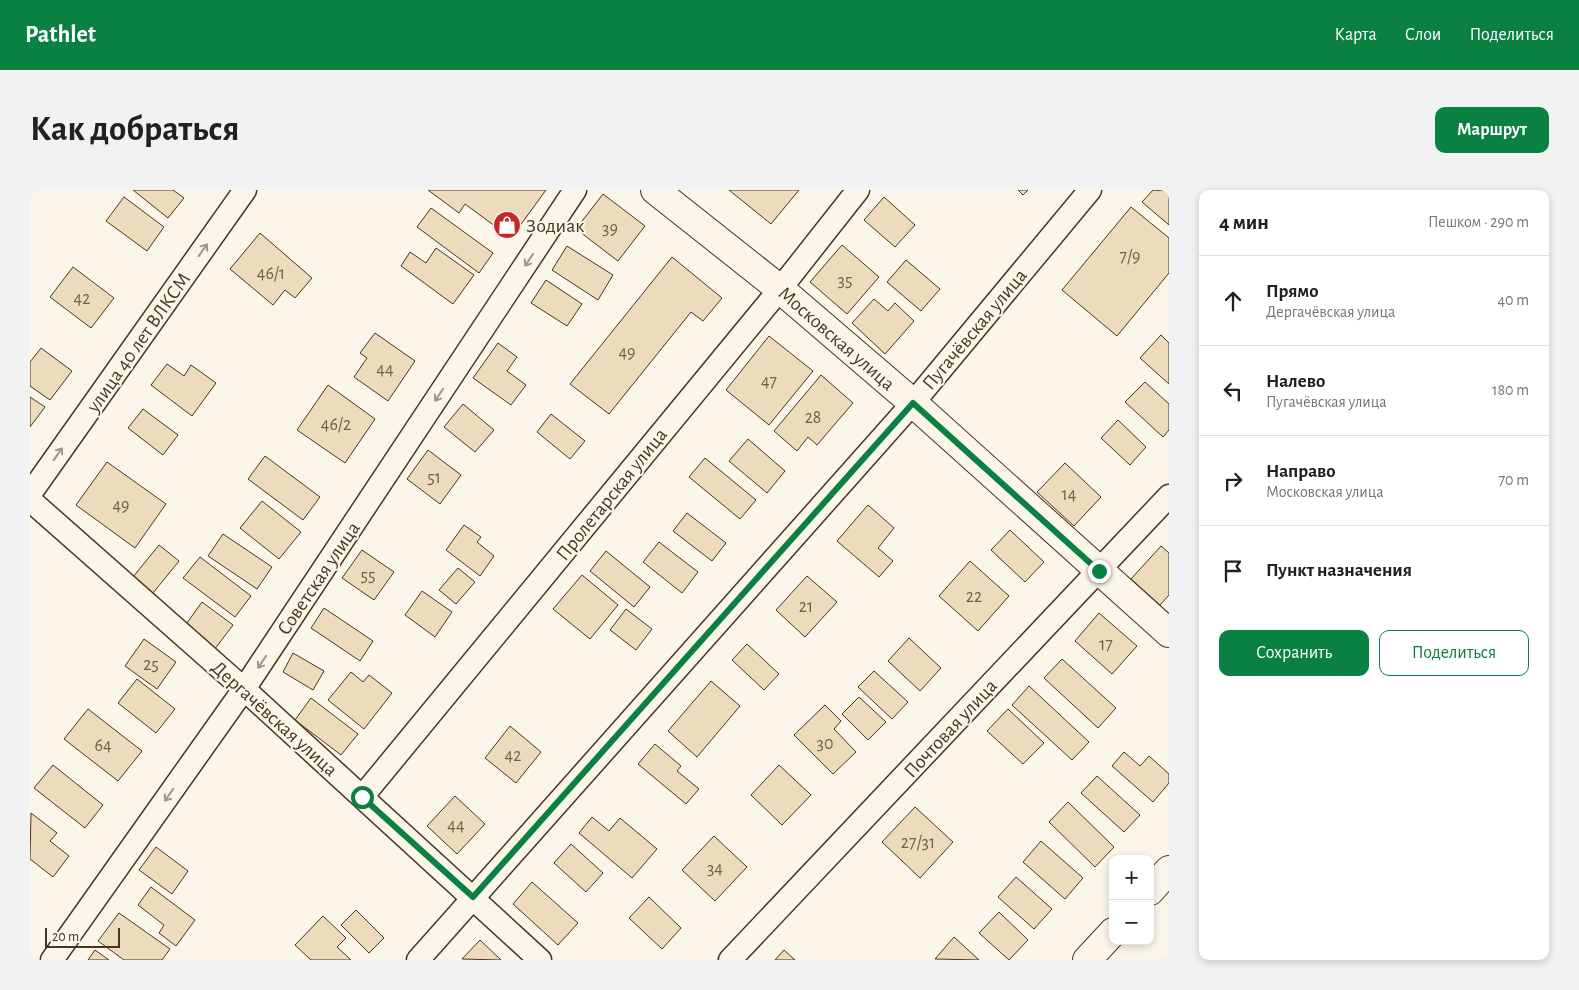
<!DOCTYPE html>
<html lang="ru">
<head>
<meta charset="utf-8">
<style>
  body { margin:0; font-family:"Alegreya Sans",sans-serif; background:#f2f2f2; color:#202124 }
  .controls { position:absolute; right:15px; bottom:15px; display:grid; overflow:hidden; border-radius:10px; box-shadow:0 2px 8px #0003 }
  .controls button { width:45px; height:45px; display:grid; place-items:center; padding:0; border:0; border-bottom:1px solid #e0e0e0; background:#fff; color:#202124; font:25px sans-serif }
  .scale { position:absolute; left:15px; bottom:12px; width:75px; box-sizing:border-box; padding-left:5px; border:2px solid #4a3520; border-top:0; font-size:14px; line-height:18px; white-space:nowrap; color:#4a3520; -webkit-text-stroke:4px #fbf6e9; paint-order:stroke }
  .stop { position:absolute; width:15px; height:15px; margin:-11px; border:4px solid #0b8043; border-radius:50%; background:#fff }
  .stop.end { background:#0b8043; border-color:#fff; box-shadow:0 1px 5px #0008 }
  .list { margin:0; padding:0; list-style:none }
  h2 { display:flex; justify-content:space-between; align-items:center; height:65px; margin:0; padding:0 20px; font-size:21px }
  h2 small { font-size:16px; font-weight:400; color:#757577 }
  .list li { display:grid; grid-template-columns:32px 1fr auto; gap:15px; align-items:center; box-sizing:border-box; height:90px; padding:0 20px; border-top:1px solid #e0e0e0 }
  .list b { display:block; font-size:19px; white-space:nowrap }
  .list p { margin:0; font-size:16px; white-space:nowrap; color:#757577 }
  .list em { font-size:16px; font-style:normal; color:#757577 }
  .actions { display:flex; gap:10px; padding:15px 20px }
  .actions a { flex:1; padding:11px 0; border:1px solid #0b8043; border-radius:10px; text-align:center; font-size:18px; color:#0b8043 }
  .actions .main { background:#0b8043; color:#fff }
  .icon { flex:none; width:28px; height:28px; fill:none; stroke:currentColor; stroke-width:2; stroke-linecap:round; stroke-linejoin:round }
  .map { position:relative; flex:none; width:1139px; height:770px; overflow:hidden; border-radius:10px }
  header { display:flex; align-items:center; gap:30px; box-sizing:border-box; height:70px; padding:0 25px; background:#0b8043; color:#fff }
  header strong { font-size:24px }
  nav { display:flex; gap:28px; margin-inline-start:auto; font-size:18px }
  .intro { display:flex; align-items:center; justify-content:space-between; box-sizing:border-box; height:120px; padding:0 30px }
  h1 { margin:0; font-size:35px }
  .button { padding:12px 22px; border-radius:10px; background:#0b8043; color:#fff; font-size:18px; font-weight:700 }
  main { display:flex; gap:30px; padding:0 30px }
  aside { flex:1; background:#fff; border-radius:10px; box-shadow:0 2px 8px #0003 }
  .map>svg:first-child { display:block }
  .building { fill:#ecdcbc; stroke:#4a3520 }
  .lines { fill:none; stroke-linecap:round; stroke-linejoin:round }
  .minor-casing { stroke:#4a3520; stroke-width:25 }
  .tertiary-casing { stroke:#4a3520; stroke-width:30 }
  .secondary-casing { stroke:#4a3520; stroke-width:30 }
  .minor { stroke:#fbf6e9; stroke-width:22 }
  .tertiary { stroke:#fbf6e9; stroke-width:28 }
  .secondary { stroke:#fbf6e9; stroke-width:28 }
  .oneway { stroke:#a29684 }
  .route { stroke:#0b8043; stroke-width:6 }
  .labels { text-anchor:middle; stroke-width:4; stroke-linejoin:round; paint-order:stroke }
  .number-label { font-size:18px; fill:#725f47 }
  .poi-label { font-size:20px; fill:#4a3520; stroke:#fbf6e9; text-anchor:start }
  .street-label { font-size:20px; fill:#4a3520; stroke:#fbf6e9 }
</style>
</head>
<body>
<header>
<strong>Pathlet</strong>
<nav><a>Карта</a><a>Слои</a><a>Поделиться</a></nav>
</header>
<div class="intro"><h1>Как добраться</h1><a class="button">Маршрут</a></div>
<main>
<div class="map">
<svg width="1139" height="770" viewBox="0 0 1139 770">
  <rect width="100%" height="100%" fill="#fbf6e9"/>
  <path class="building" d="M 103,0 L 143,0 L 154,8 L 138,28 Z
    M 398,0 L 516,0 L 481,48 L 435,14 L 429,23 Z
    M 699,0 L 769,0 L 741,34 Z
    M 988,0 L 998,0 L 993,5 Z
    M 1123,0 L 1139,1 L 1139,35 L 1112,12 Z
    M 573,4 L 615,36 L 588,71 L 546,39 Z
    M 94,7 L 134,37 L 117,61 L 76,31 Z
    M 854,7 L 885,35 L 865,57 L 834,30 Z
    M 1101,17 L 1139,48 L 1139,83 L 1087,146 L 1032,100 Z
    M 401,18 L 463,63 L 449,83 L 387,37 Z
    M 230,43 L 282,88 L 265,108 L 255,100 L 243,115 L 200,79 Z
    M 812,55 L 849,87 L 817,124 L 780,92 Z
    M 537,56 L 583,85 L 568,110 L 522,80 Z
    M 406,58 L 444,85 L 423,114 L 371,76 L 380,62 L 396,73 Z
    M 642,67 L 692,108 L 673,131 L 661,122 L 579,224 L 540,194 Z
    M 876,70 L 910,99 L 891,121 L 857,92 Z
    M 43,77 L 84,108 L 61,138 L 20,107 Z
    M 516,90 L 552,114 L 537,136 L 501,113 Z
    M 844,109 L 858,121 L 865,113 L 884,131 L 855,164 L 822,133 Z
    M 345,143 L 385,171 L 358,211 L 324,187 L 337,168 L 330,163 Z
    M 1131,145 L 1139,153 L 1139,194 L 1110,168 Z
    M 739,146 L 783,181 L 739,235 L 696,200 Z
    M 468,153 L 487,167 L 477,181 L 496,195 L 481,215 L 443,188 Z
    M 11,158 L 42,181 L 20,210 L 0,196 L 0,172 Z
    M 137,174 L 154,186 L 161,175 L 186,193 L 162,226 L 121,195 Z
    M 791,185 L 823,213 L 787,255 L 778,247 L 767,261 L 744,241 Z
    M 1115,192 L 1139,214 L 1139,240 L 1133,247 L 1095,212 Z
    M 298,195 L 345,229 L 315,273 L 267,240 Z
    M 0,207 L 15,217 L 0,237 Z
    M 433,214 L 464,240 L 445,262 L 414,237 Z
    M 113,219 L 148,245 L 133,265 L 98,238 Z
    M 521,224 L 555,251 L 540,269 L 507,242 Z
    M 1088,230 L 1116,257 L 1100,275 L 1071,248 Z
    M 718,249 L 755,281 L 737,303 L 699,271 Z
    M 398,260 L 431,285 L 410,314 L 377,289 Z
    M 235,266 L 290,307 L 273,330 L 218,289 Z
    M 675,268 L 726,310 L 710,329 L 659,287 Z
    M 77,272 L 136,314 L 105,358 L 46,315 Z
    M 1035,273 L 1071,307 L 1044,336 L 1007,302 Z
    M 232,311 L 271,342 L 249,369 L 210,338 Z
    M 838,315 L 864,338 L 848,358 L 863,371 L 849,387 L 807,351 Z
    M 657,323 L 696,353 L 682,371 L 643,341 Z
    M 434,335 L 451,347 L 447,352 L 464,366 L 450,386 L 416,360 Z
    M 980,340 L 1014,372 L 995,392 L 961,360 Z
    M 193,344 L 242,377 L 227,399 L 178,366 Z
    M 629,352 L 668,382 L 652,403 L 613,372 Z
    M 129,355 L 149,371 L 123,403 L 103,387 Z
    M 1131,356 L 1139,363 L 1139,405 L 1130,415 L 1101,389 Z
    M 332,360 L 364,382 L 344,410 L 312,388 Z
    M 576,361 L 620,397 L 604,417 L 560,381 Z
    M 170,367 L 221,406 L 205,427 L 153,388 Z
    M 940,371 L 979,406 L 948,441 L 909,406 Z
    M 428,378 L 445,392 L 426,414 L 409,400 Z
    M 552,385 L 588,415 L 560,449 L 523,419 Z
    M 777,386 L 807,412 L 775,447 L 746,420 Z
    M 392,401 L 422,422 L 405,447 L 375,425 Z
    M 172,412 L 203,435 L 184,460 L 154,437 Z
    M 294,418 L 343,451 L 330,471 L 281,438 Z
    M 596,419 L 622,439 L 606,460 L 580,440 Z
    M 1069,423 L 1107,456 L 1082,484 L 1045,451 Z
    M 879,448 L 911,478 L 890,501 L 858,471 Z
    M 114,449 L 146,472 L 127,499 L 95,476 Z
    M 717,454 L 749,484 L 734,500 L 702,470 Z
    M 263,463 L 294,481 L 283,500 L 253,482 Z
    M 1032,469 L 1086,518 L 1068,538 L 1014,488 Z
    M 844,481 L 878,512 L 862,529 L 828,497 Z
    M 321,482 L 333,492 L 339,485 L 362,503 L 334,539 L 298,510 Z
    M 107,489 L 145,519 L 126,543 L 88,513 Z
    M 681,491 L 710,516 L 667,567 L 638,541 Z
    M 999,496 L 1059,552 L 1042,570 L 982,515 Z
    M 829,507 L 856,532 L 838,550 L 812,524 Z
    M 281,508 L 328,544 L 311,565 L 265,530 Z
    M 795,515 L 811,531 L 804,539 L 826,562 L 803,584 L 764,545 Z
    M 58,519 L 112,561 L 88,591 L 34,549 Z
    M 978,519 L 1014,553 L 993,574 L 957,541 Z
    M 480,536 L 511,562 L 486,593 L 455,568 Z
    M 625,554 L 651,576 L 647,581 L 669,599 L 656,614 L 608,574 Z
    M 1094,562 L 1110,576 L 1119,566 L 1139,584 L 1139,593 L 1123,612 L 1082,576 Z
    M 23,575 L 73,615 L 55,638 L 4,598 Z
    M 749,575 L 781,605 L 752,635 L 721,605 Z
    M 1067,586 L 1110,625 L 1094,642 L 1051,603 Z
    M 425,606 L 455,634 L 427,664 L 397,636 Z
    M 1038,612 L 1084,657 L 1065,677 L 1019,632 Z
    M 885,617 L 923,652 L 890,688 L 852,652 Z
    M 1,623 L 27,643 L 20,651 L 39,666 L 23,687 L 0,669 Z
    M 562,627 L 579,641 L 590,628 L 627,659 L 602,688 L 549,643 Z
    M 684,646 L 717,677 L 685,711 L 652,680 Z
    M 1011,651 L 1053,688 L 1035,709 L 993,672 Z
    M 541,654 L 573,683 L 556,702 L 524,673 Z
    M 126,657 L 158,681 L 142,704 L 109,680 Z
    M 986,687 L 1022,719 L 1004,739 L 968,707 Z
    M 502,692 L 548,733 L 528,755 L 483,714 Z
    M 121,697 L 165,730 L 146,756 L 129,743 L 134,735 L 108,715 Z
    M 619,707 L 651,738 L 632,759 L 599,728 Z
    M 326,720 L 354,748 L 339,763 L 311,735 Z
    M 969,722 L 998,750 L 979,770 L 949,743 Z
    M 89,723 L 140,759 L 132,770 L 94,770 L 68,751 Z
    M 293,726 L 316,748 L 307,757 L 321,770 L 281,770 L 265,755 Z
    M 924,747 L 949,770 L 905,769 Z
    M 450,750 L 471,770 L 432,769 Z
    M 65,760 L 79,770 L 58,770 Z
    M 754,760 L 765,770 L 745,770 Z"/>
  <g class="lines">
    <g class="minor-casing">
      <path id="minor" d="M 0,304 L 215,0
        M 0,310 L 214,499 L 510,770
        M 332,607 L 750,99 L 828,0
        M 22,770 L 214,499 L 545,0
        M 388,770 L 883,213 L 1060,0
        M 700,770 L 1139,306"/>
    </g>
    <g class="tertiary-casing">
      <path id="tertiary" d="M 1120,701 L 1139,680
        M 1057,770 L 1083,742"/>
    </g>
    <g class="secondary-casing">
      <path id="secondary" d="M 625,0 L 750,99 L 883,213 L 1139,443"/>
    </g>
    <use href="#minor" class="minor"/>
    <use href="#tertiary" class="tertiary"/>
    <use href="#secondary" class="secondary"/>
  </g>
  <defs><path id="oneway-shaft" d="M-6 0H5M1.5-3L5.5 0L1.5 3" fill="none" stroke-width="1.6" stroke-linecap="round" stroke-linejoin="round" transform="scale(1.25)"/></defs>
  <g class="oneway">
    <use href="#oneway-shaft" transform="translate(173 60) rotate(-55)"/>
    <use href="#oneway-shaft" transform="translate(499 70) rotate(124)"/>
    <use href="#oneway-shaft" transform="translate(409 205) rotate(124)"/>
    <use href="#oneway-shaft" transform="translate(28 264) rotate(-55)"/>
    <use href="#oneway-shaft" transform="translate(232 472) rotate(124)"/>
    <use href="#oneway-shaft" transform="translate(139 605) rotate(125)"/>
  </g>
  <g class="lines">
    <path class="route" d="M 332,607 L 443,707 L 883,213 L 1069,381"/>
  </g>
  <defs>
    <g id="shop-disc" transform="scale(1.4375)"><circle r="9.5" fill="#c62828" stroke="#fbf6e9"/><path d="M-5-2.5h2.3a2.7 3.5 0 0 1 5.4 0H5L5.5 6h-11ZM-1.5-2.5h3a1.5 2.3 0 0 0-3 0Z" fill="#fff"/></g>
  </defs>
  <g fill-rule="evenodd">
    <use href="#shop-disc" x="477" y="35"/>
  </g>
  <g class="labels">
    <g class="number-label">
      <text x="580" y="44">39</text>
      <text x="1100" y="72">7/9</text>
      <text x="241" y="89">46/1</text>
      <text x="815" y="96">35</text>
      <text x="52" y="114">42</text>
      <text x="597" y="168">49</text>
      <text x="355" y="185">44</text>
      <text x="739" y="197">47</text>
      <text x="783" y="233">28</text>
      <text x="306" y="240">46/2</text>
      <text x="404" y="293">51</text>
      <text x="1039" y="310">14</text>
      <text x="91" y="321">49</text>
      <text x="338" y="391">55</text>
      <text x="944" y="412">22</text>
      <text x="776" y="422">21</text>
      <text x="1076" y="460">17</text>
      <text x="121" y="480">25</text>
      <text x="795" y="559">30</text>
      <text x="73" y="561">64</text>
      <text x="483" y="571">42</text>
      <text x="426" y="641">44</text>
      <text x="888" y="658">27/31</text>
      <text x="685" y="684">34</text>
    </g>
    <g class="poi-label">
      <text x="496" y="42">Зодиак</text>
    </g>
    <g class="street-label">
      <text transform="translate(944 139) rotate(-50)" y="7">Пугачёвская улица</text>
      <text transform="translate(807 148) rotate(41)" y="7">Московская улица</text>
      <text transform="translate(108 152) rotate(-55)" y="7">улица 40 лет ВЛКСМ</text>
      <text transform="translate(581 304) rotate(-51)" y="7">Пролетарская улица</text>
      <text transform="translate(288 388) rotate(-56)" y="7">Советская улица</text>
      <text transform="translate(245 528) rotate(42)" y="7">Дергачёвская улица</text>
      <text transform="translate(920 538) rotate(-47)" y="7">Почтовая улица</text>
    </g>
  </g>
</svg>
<div class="controls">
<button>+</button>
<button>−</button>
</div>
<div class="scale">20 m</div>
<div class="stop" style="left:332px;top:607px"></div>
<div class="stop end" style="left:1069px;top:381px"></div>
</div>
<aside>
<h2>4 мин<small>Пешком · 290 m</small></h2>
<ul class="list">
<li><svg class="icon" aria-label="ahead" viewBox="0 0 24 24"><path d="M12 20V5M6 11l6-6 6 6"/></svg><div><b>Прямо</b><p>Дергачёвская улица</p></div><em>40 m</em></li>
<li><svg class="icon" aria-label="left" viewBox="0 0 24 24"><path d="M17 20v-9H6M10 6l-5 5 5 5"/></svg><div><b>Налево</b><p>Пугачёвская улица</p></div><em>180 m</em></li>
<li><svg class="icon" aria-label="right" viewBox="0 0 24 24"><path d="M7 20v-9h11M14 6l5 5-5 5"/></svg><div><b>Направо</b><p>Московская улица</p></div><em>70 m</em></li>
<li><svg class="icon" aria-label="arrive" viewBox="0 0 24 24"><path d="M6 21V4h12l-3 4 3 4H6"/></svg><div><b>Пункт назначения</b></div></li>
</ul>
<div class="actions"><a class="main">Сохранить</a><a>Поделиться</a></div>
</aside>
</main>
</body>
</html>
